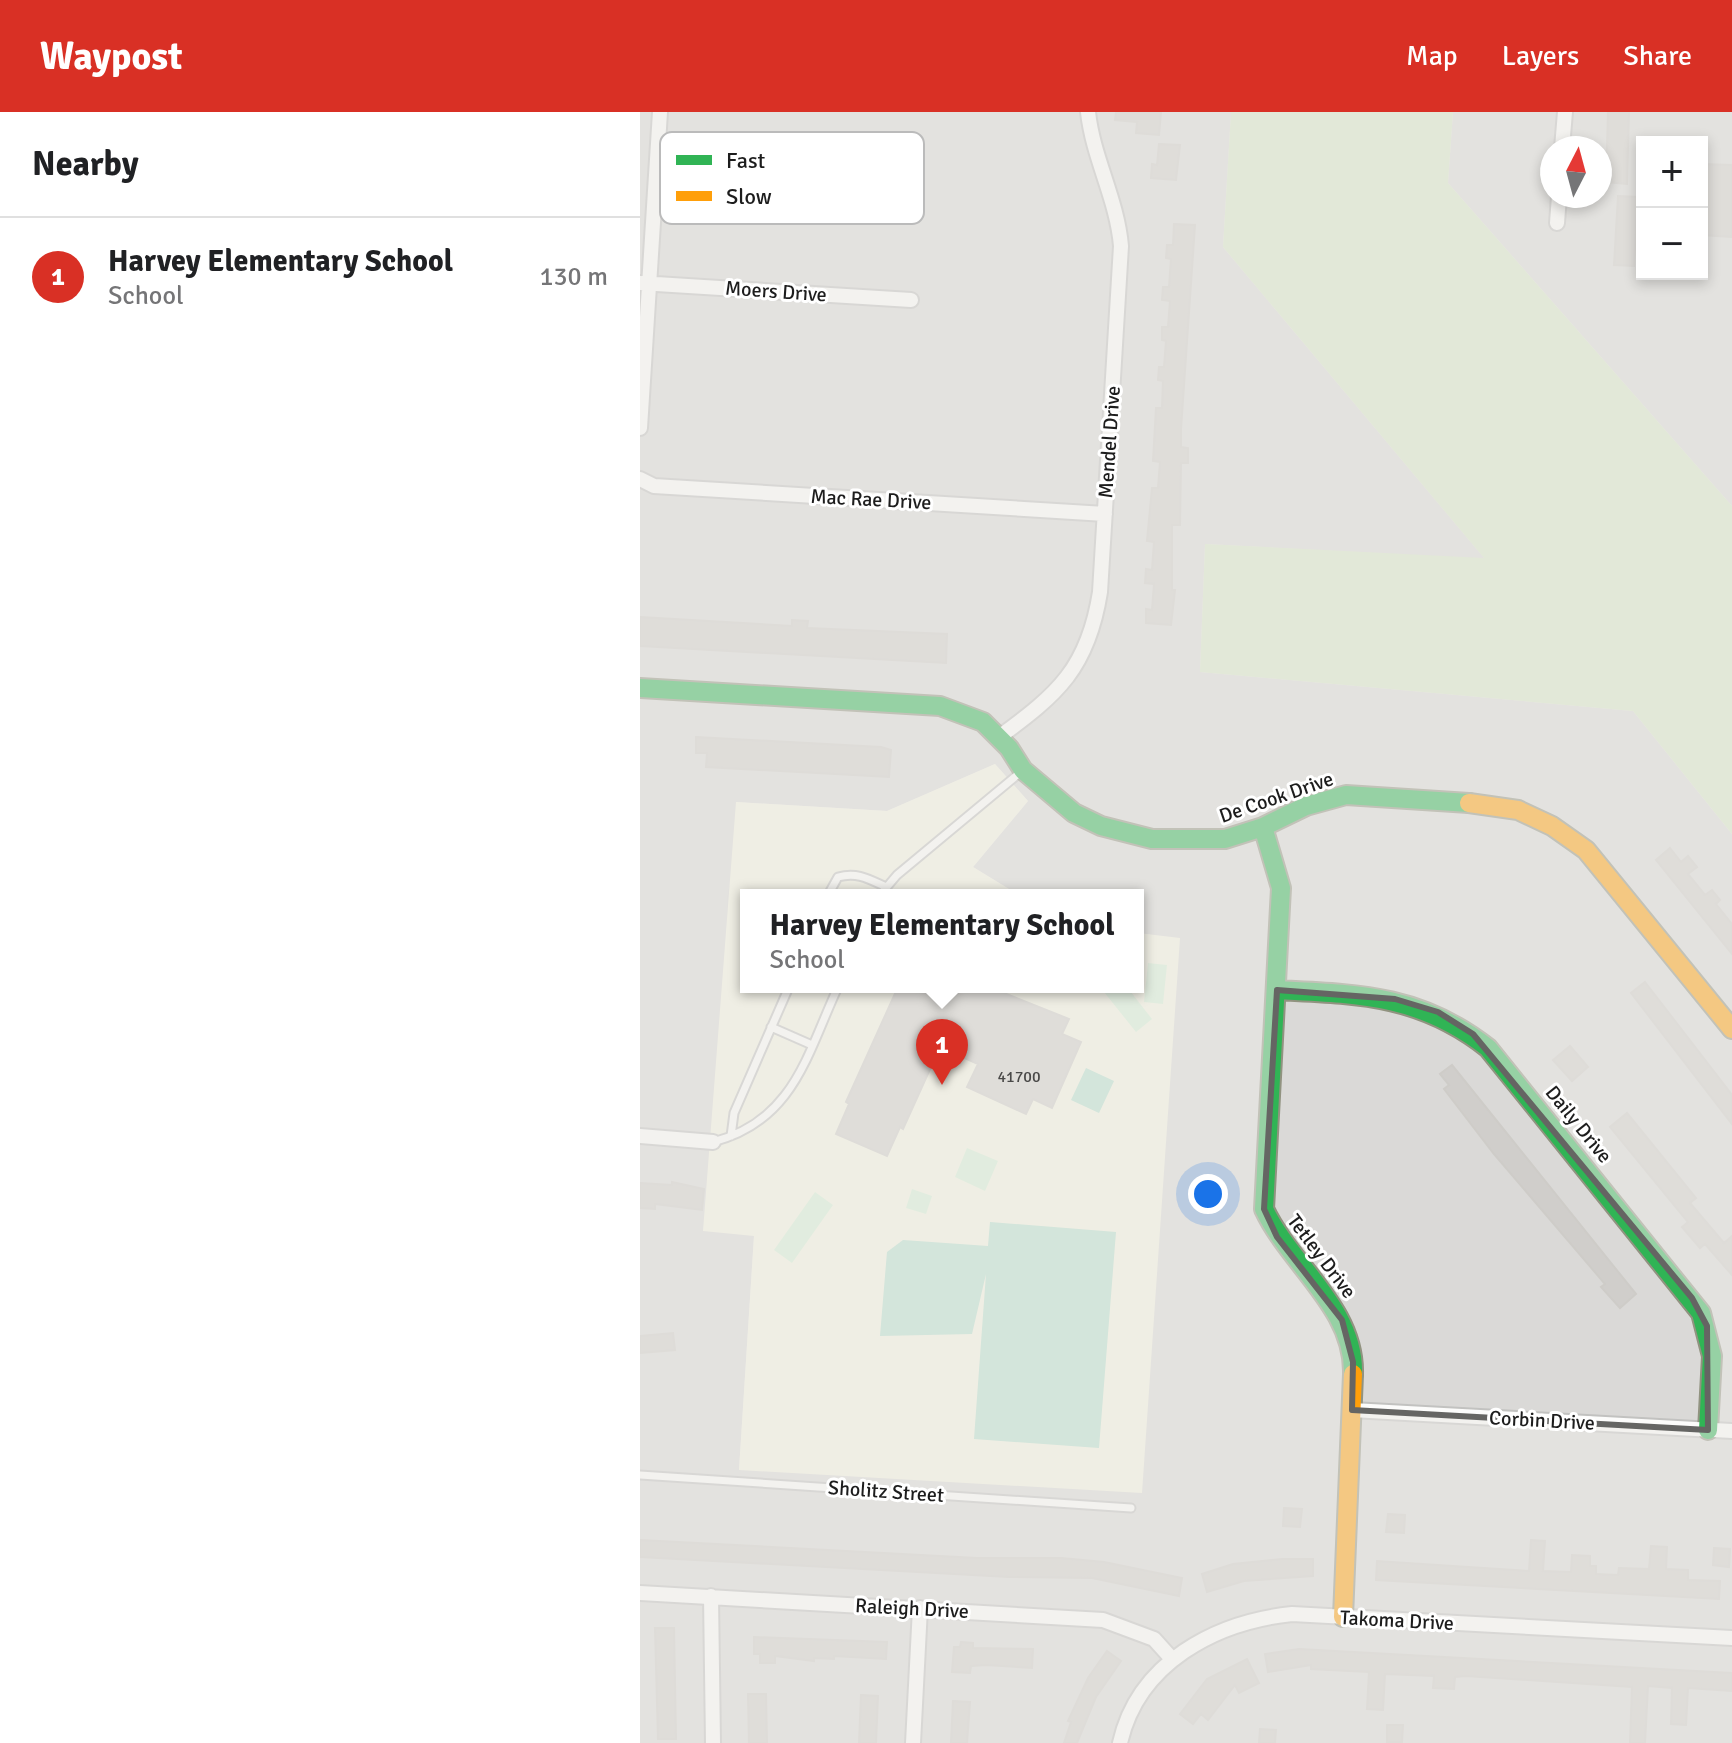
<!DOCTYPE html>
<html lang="en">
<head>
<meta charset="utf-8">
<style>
  body { margin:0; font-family:Signika,sans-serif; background:#f2f2f2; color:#202124 }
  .controls { position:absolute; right:24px; top:24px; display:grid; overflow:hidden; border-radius:0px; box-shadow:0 4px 12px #0003 }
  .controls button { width:72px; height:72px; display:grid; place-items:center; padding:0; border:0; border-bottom:2px solid #e0e0e0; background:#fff; color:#202124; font:40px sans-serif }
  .compass { position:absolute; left:900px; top:24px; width:72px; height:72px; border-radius:50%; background:#fff; box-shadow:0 4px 12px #0003; rotate:6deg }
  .you { position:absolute; left:568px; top:1082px; width:28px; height:28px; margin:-20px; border:6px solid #fff; border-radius:50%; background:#1a73e8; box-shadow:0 0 0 12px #1a73e833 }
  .badge { display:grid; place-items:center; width:52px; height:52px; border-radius:50%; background:#d93025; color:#fff; font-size:26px; font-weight:700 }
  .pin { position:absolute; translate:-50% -66px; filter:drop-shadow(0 2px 4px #0008) }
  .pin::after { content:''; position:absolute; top:42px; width:28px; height:24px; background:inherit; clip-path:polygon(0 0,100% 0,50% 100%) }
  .popup { position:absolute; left:100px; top:777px; width:404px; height:104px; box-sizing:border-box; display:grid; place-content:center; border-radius:0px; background:#fff; filter:drop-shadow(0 2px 6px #0005); font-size:26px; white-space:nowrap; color:#757577 }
  .popup b { font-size:30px; color:#202124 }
  .popup::after { content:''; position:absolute; left:50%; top:100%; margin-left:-16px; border:16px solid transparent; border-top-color:#fff }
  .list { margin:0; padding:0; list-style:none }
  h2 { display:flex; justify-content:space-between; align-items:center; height:104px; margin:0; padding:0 32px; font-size:34px }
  h2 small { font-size:26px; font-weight:400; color:#757577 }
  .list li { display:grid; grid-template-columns:52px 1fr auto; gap:24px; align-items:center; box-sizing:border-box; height:120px; padding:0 32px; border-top:2px solid #e0e0e0 }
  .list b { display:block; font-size:30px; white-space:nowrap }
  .list p { margin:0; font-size:26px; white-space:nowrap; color:#757577 }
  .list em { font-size:26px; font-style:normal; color:#757577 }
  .map { position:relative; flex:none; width:1092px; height:1631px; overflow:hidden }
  header { display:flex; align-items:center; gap:48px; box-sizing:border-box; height:112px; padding:0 40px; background:#d93025; color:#fff }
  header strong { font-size:38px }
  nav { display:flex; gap:44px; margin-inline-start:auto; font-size:28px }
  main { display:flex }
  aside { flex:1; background:#fff }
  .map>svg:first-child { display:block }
  .residential { fill:#dad9d7; fill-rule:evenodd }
  .education { fill:#f4f4e2 }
  .grass { fill:#d7e6c7 }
  .park { fill:#d6f0d7 }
  .pitch { fill:#b5dfce }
  .building { fill:#d0cecb; stroke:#ceccc8; stroke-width:2 }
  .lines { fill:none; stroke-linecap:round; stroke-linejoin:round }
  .lane-casing { stroke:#c2c2c0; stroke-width:11 }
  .street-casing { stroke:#c2c2c0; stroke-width:18 }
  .fast-casing { stroke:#919380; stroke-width:22 }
  .slow-casing { stroke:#919380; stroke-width:22 }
  .lane { stroke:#fcfcfb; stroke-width:7 }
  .street { stroke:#fcfcfb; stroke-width:14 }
  .fast { stroke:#30b455; stroke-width:18 }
  .slow { stroke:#ff9f0a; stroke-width:18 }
  .marked { fill:none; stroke:#656563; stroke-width:6; stroke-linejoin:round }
  .labels { text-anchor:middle; stroke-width:6; stroke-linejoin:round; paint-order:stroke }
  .number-label { font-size:16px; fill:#4a4948 }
  .street-label { font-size:20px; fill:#1d1d1d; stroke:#fff }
  .key { fill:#fff; stroke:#bbb; stroke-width:2 }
  .key-label { font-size:22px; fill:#1d1d1d }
</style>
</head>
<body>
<header>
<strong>Waypost</strong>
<nav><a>Map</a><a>Layers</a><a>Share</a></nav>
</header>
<main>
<aside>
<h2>Nearby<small></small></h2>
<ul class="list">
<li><span class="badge">1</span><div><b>Harvey Elementary School</b><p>School</p></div><em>130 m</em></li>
</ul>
</aside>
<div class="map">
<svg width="1092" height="1631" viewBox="0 0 1092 1631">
  <rect width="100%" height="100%" fill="#ebeae6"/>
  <path class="residential" d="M 0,0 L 591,0 L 583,135 L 845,447 L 565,432 L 560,560 L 993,599 L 1092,722 L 1092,1631 L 0,1631 ZM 355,652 L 388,689 L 333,755 L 379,783 L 498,783 L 498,821 L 540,827 L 99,1358 L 114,1124 L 96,690 L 247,699 Z
    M 813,0 L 1092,0 L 1092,394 L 808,71 ZM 1002,30 L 1062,30 L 1062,162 L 1002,162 ZM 912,36 L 960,36 L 960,84 L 912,84 Z"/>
  <path class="education" d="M 355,652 L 388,689 L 333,755 L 379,783 L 106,783 L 106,875 L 498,875 L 498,821 L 540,826 L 502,1381 L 99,1358 L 114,1124 L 63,1119 L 96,690 L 247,699 Z"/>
  <path class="grass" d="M 591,0 L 813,0 L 808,71 L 1092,394 L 1092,722 L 993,599 L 560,560 L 565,432 L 844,446 L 583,135 Z"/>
  <path class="park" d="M 508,851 L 527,853 L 523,892 L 504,890 Z
    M 460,875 L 487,875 L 512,907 L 496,920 Z
    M 327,1036 L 358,1049 L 345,1079 L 315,1065 Z
    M 272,1077 L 292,1084 L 286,1102 L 266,1096 Z
    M 175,1080 L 193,1093 L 152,1151 L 134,1138 Z"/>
  <path class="pitch" d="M 446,956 L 474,969 L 459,1001 L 431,988 Z
    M 350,1110 L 476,1120 L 459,1336 L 334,1327 L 346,1162 L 332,1222 L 240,1224 L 247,1140 L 263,1128 L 348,1134 Z"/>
  <path class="building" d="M 476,0 L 521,0 L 519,23 L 496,21 L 497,10 L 475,8 Z
    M 968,0 L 989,0 L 987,72 L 966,70 Z
    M 519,32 L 540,33 L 536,68 L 511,66 L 512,52 L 517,53 Z
    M 1062,52 L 1092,53 L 1092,125 L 1062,123 Z
    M 978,84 L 998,85 L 994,154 L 974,153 Z
    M 534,112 L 555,113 L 541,317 L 541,335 L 548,336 L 548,351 L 541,351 L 540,413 L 532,413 L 532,478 L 535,478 L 531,513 L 506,511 L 506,497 L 512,498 L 514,472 L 505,471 L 506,457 L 512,458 L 514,430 L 507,429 L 512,376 L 518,376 L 520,350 L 513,349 L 516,296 L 522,296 L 523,269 L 518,268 L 519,255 L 524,255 L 526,229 L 522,228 L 522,215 L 528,215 L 530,189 L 522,188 L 523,175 L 529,175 L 531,147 L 526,146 L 527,133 L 533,133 Z
    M 0,505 L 152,514 L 152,508 L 168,509 L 167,516 L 307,522 L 306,551 L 0,534 Z
    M 56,625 L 241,635 L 251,638 L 249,665 L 66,655 L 67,641 L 56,641 Z
    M 1030,736 L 1041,750 L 1048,744 L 1057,755 L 1048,762 L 1065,783 L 1072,778 L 1080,788 L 1076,792 L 1092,812 L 1092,842 L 1016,748 Z
    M 1005,870 L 1092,983 L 1092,1012 L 991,881 Z
    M 258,875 L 349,875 L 429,907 L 422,922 L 441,930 L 412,996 L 393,987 L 386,1002 L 327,975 L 338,952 L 300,935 L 263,1017 L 260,1015 L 247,1044 L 196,1022 L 209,992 L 206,990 Z
    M 930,934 L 948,955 L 932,969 L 913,948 Z
    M 812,953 L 996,1182 L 980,1196 L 961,1175 L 965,1172 L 854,1042 L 804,977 L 809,973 L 800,962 Z
    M 987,1001 L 1056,1086 L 1050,1091 L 1084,1131 L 1092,1124 L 1092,1163 L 1065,1132 L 1060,1136 L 1042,1115 L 1048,1110 L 970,1015 Z
    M 32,1070 L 64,1077 L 62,1098 L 15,1092 L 15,1097 L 0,1096 L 0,1071 L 32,1073 Z
    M 33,1221 L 35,1238 L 0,1241 L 0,1224 Z
    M 644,1396 L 662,1397 L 660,1415 L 643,1414 Z
    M 748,1402 L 765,1403 L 764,1421 L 746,1420 Z
    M 0,1428 L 337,1446 L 421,1446 L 464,1450 L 542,1466 L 539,1484 L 452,1466 L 369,1465 L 0,1445 Z
    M 891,1428 L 905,1429 L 903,1459 L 931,1460 L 932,1443 L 950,1444 L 950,1454 L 956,1454 L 956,1462 L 978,1463 L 979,1456 L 1009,1457 L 1011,1434 L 1027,1435 L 1026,1457 L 1048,1458 L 1048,1468 L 1080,1469 L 1079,1487 L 736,1468 L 737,1449 L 889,1459 Z
    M 1074,1436 L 1090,1437 L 1089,1455 L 1073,1453 Z
    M 642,1447 L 673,1447 L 673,1464 L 604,1469 L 567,1480 L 562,1462 L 593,1452 Z
    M 15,1516 L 34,1516 L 36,1627 L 18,1627 Z
    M 114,1525 L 247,1530 L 246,1547 L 194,1544 L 194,1547 L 174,1546 L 174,1549 L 135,1544 L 135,1551 L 120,1551 L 120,1542 L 114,1542 Z
    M 321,1530 L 333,1531 L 333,1536 L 393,1537 L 392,1556 L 346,1553 L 331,1554 L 330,1561 L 312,1560 L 314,1535 L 320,1535 Z
    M 659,1537 L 1092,1561 L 1092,1579 L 1048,1576 L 1046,1613 L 1031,1612 L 1032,1576 L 1008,1574 L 1005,1631 L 990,1631 L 992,1575 L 826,1564 L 815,1565 L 814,1577 L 793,1576 L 794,1564 L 745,1562 L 743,1598 L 727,1597 L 729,1560 L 671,1557 L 671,1553 L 628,1560 L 625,1542 Z
    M 467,1539 L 481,1549 L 456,1585 L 437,1631 L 424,1631 L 431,1610 L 428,1609 L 448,1566 Z
    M 607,1547 L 619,1571 L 599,1581 L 595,1573 L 568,1608 L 561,1602 L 553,1612 L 540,1602 L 567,1567 Z
    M 108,1582 L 126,1582 L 127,1631 L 109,1631 Z
    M 221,1583 L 238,1584 L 236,1631 L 219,1631 Z
    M 313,1589 L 330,1590 L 327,1631 L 311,1631 Z
    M 747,1613 L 763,1613 L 762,1630 L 747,1630 Z
    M 620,1617 L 636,1618 L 635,1631 L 619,1631 Z"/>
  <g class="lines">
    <g class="lane-casing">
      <path id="lane" d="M 188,783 L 198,765 C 216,760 227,766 244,774
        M 240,783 L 257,763 L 382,659
        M 131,915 L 172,933
        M 91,1024 L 94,1001 L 149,875
        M 73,1030 C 154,1009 167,942 198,875
        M 0,1363 L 491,1396"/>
    </g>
    <g class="street-casing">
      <path id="street" d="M 922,36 L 925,0
        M 917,111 L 919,84
        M 0,171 L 271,188
        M 0,316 L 20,0
        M 0,367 L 14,374 L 465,402
        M 359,625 C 418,582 448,556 460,480 L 481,134 C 477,87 453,46 448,0
        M 0,1024 L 73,1030
        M 712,1298 L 1092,1319
        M 0,1481 L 463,1508 L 514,1527 L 532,1547
        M 71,1484 L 73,1631
        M 273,1631 L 280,1496
        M 480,1631 C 498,1551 575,1510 652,1502 L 1092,1526"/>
    </g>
    <g class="fast-casing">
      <path id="fast" d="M 0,576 L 300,594 L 343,610 L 369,636 L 383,658 L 434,701 L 461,714 L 512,727 L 585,727 L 623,715 L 666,694 L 706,683 L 829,691
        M 623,715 L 641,776 L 624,1097 C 650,1153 715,1196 713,1262
        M 637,878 C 719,882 781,883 848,936 L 1061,1201 L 1072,1244 L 1068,1318"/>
    </g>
    <g class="slow-casing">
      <path id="slow" d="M 829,691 L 878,698 L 912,714 L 946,738 L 1092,917
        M 703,1505 L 713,1262"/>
    </g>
    <use href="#lane" class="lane"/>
    <use href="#street" class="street"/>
    <use href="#fast" class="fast"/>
    <use href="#slow" class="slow"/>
  </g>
  <path d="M0 0H1092V1631H0ZM 637,878 L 755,887 L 798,900 L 833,922 L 1052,1186 L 1067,1214 L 1068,1318 L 712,1298 L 713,1250 L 702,1208 L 637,1125 L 624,1097 Z" fill="#ebeae6" fill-opacity=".55" fill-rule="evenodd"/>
  <path class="marked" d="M 637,878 L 755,887 L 798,900 L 833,922 L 1052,1186 L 1067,1214 L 1068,1318 L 712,1298 L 713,1250 L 702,1208 L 637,1125 L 624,1097 Z"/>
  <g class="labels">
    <g class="number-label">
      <text x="379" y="970">41700</text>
    </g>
    <g class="street-label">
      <text transform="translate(136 179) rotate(4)" y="7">Moers Drive</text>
      <text transform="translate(469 330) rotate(-86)" y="7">Mendel Drive</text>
      <text transform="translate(231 387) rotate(3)" y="7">Mac Rae Drive</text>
      <text transform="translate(636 685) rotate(-19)" y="7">De Cook Drive</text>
      <text transform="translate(939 1012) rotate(51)" y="7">Daily Drive</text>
      <text transform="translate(682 1144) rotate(53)" y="7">Tetley Drive</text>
      <text transform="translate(902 1308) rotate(3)" y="7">Corbin Drive</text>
      <text transform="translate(246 1379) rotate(4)" y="7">Sholitz Street</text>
      <text transform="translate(272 1496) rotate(3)" y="7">Raleigh Drive</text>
      <text transform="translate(757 1508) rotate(3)" y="7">Takoma Drive</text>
    </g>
  </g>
  <rect x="20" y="20" width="264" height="92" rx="12" class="key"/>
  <rect x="36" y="43" width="36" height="10" fill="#30b455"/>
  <rect x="36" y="79" width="36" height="10" fill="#ff9f0a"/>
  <g class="key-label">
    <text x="86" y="56">Fast</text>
    <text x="86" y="92">Slow</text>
  </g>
</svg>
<div class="controls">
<button>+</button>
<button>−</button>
</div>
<svg class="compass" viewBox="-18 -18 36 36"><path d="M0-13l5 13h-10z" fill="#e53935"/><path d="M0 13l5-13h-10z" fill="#757577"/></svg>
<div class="you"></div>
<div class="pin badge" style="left:302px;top:973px">1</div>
<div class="popup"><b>Harvey Elementary School</b>School</div>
</div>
</main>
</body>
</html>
